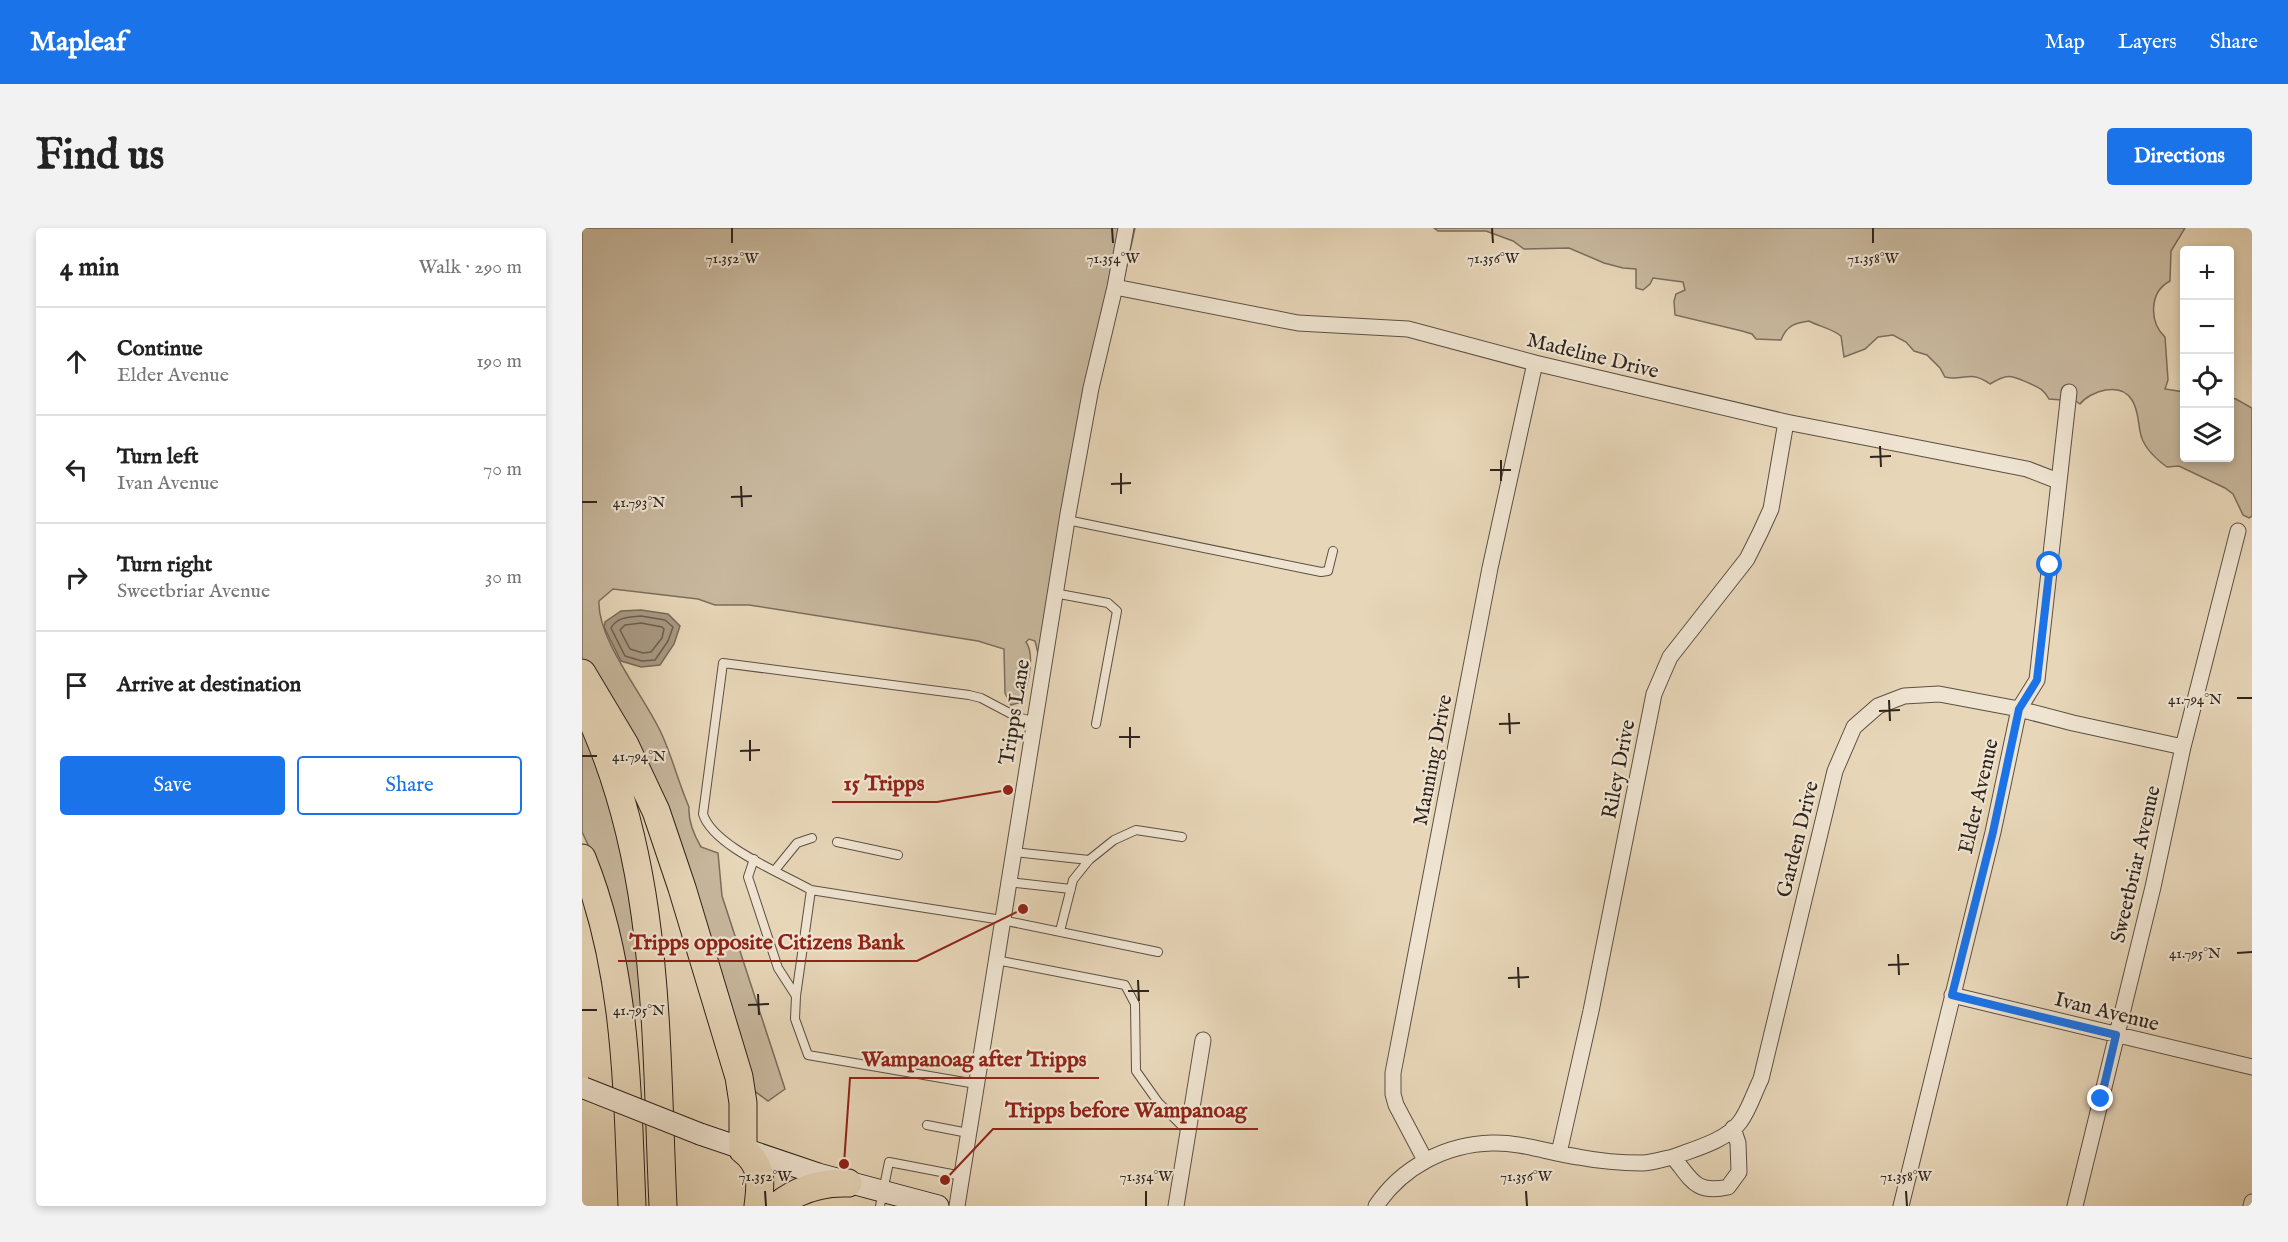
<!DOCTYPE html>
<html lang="en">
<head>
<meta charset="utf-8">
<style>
  body { margin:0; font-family:"IM FELL English",serif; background:#f2f2f2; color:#222 }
  .controls { position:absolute; right:18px; top:18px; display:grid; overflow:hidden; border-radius:6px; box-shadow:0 3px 9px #0003 }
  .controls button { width:54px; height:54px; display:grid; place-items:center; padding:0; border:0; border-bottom:2px solid #e0e0e0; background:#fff; color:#222; font:30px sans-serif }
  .stop { position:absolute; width:18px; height:18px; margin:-14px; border:4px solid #1a73e8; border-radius:50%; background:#fff }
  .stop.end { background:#1a73e8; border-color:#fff; box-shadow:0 2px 6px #0008 }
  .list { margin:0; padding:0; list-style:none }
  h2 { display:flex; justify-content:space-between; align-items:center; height:78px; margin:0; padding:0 24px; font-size:26px }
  h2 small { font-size:20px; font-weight:400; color:#767676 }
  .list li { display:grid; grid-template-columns:39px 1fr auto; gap:18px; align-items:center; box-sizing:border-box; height:108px; padding:0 24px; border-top:2px solid #e0e0e0 }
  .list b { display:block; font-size:22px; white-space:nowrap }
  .list p { margin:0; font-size:20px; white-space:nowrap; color:#767676 }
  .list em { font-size:20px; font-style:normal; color:#767676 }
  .actions { display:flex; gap:12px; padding:18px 24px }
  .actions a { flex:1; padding:14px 0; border:2px solid #1a73e8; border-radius:6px; text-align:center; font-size:21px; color:#1a73e8 }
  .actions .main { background:#1a73e8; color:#fff }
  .icon { flex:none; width:33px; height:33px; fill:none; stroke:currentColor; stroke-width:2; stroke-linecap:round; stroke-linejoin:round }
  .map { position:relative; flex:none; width:1670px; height:978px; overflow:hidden; border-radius:6px }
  header { display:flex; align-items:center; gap:36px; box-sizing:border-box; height:84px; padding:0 30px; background:#1a73e8; color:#fff }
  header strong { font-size:28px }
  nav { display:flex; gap:33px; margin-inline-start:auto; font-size:21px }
  .intro { display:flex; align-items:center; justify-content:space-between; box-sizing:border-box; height:144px; padding:0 36px }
  h1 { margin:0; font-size:42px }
  .button { padding:15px 27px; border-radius:6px; background:#1a73e8; color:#fff; font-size:21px; font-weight:700 }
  main { display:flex; gap:36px; padding:0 36px }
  aside { flex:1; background:#fff; border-radius:6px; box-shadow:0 3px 9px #0003 }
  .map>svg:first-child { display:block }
  .green { fill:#c8b89e; stroke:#7b6e5e; stroke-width:1.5 }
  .water { fill:#a89983; stroke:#776a5a; stroke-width:1.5 }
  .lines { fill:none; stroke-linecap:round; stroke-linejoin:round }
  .shore { stroke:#6b5e50; stroke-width:1.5 }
  .service-casing { stroke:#5c5044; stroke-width:10 }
  .minor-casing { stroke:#5c5044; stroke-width:17 }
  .secondary-casing { stroke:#2e241d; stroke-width:23 }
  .motorway-casing { stroke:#2e241d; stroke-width:29 }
  .service { stroke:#efe4d1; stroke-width:8 }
  .minor { stroke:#efe4d1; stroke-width:15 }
  .secondary { stroke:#efe4d1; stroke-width:21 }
  .motorway { stroke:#e7d6b8; stroke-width:27 }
  .secondary-bridge-casing { stroke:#2e241d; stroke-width:23; stroke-linecap:butt }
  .secondary-bridge { stroke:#efe4d1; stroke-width:21 }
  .route { stroke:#1a73e8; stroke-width:8 }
  .ticks { fill:none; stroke:#2e241d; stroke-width:2 }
  .labels { text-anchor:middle; stroke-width:4.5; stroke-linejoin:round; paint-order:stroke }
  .street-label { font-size:21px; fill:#2e241d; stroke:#efe4d1 }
  .ticks-label { font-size:15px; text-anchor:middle; fill:#2e241d; stroke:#efe4d1; stroke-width:4.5; stroke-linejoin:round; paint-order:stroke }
  .leader { fill:none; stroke:#8f2418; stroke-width:2 }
  .callout-dot { fill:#8f2418; stroke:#efe4d1; stroke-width:2 }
  .callout-label { font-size:22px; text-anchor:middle; font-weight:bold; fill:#8f2418; stroke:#efe4d1; stroke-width:4.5; stroke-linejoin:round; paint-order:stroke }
</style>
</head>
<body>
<header>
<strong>Mapleaf</strong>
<nav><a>Map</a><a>Layers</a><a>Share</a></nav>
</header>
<div class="intro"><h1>Find us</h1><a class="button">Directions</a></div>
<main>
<aside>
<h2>4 min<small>Walk · 290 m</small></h2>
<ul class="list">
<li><svg class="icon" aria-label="ahead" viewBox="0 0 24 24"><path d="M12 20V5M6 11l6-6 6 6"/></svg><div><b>Continue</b><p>Elder Avenue</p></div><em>190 m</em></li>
<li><svg class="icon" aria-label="left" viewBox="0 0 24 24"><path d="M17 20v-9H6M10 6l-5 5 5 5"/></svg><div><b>Turn left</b><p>Ivan Avenue</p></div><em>70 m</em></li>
<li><svg class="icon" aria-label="right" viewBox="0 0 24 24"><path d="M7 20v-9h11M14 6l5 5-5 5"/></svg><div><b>Turn right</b><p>Sweetbriar Avenue</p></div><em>30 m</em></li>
<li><svg class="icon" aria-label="arrive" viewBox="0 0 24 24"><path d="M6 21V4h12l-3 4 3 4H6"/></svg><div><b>Arrive at destination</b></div></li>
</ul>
<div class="actions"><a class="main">Save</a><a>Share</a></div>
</aside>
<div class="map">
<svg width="1670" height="978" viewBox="0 0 1670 978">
  <rect width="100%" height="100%" fill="#e7d6b8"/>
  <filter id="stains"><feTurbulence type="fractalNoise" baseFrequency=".00333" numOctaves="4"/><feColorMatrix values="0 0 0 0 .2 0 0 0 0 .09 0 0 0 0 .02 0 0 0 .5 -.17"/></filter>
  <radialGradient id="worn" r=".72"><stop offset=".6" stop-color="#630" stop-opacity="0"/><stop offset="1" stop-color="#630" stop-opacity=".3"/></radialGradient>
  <path class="green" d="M 0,0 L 553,0 L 542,50 L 530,57 L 458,433 L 453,413 L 447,411 L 444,414 C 454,428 445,458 440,474 L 429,477 L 423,465 L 422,421 L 396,413 L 167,377 L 133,377 L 116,371 L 31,361 L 17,373 C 15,413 65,471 81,509 C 91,532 97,556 107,579 C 106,593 112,607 119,619 L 136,625 L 140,668 L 203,861 L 186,873 L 167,859 L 40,498 L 0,431 Z
    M 852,0 L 1603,0 L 1589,23 L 1588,53 C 1567,64 1567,94 1583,109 L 1586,152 L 1583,161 L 1602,164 L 1602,230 L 1648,230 L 1648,170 L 1654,171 L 1670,180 L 1670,288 L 1667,290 L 1661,287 L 1651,266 L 1643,260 L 1597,238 L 1585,239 C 1574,231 1560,218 1558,203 C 1556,193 1556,181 1550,172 C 1539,153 1508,163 1498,176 L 1488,169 L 1480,172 L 1467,171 C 1462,162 1458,160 1449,156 C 1430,148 1427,144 1408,156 C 1387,141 1381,154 1363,149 L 1358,140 L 1345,127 L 1332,123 L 1324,114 L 1311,107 L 1296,109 L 1283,121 L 1262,129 L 1259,108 C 1249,100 1238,99 1227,93 C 1213,95 1205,97 1199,112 L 1174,111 L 1170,106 L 1160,103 L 1093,87 L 1092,73 L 1094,66 L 1103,62 L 1101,54 L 1071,50 L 1068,56 L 1061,62 L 1054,60 L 1054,41 L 1041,40 L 1022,35 L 987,20 L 942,21 L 931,13 L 904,3 L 856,3 Z
    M 0,495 L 21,551 L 45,639 L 61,778 L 54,780 L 51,785 L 9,623 L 0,604 Z"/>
  <path class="water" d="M 59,382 L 86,386 L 98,398 L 92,416 L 78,437 L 59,439 L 39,433 L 22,399 L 23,394 L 39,383 Z"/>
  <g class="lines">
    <path class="shore" d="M 59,388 L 83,392 L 91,399 L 86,413 L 73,432 L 60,433 L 43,428 L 29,400 C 35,389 47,389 59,388 Z
      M 59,395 L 80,399 L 82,401 L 80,410 L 69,424 L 61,425 L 48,421 L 38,402 L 43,397 Z"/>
    <g class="service-casing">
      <path id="service" d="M 485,292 L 739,344 L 746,343 L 751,323
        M 472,365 L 526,375 L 535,383 L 514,496
        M 255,614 L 316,627
        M 431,624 L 507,632
        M 172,631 L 166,649 L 196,740 L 214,768
        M 193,642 L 215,615 L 230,610
        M 426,654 L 489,661
        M 229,662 C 199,645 131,618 121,586 L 141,435 L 387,467 L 399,470 L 435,489 L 451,493
        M 478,703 L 491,652 L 507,632 L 532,612 L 554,602 L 600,609
        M 414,732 L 543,757 L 553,776 L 554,843 L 576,874 L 605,903
        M 394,856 L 226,827 L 213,791 L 214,768 L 229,662 L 420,692 L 576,724
        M 345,897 L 386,905
        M 298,978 L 307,934 L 380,948"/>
    </g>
    <g class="minor-casing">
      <path id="minor" d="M 533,59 L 716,95 L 826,101 L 953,135 L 1204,194 L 1445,241 L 1476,253
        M 1370,767 L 1670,839
        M 977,925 L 1009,783 L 1072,466 L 1088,429 L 1165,331 L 1178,305 L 1189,281 L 1204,194
        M 1091,929 C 1112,921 1144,913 1158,894 C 1167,882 1172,865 1179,851 L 1253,543 L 1272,499 L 1296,478 L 1322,468 L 1357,466 L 1437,481 L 1491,495 L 1601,519
        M 843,932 L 814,877 L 811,866 L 811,845 L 908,340 L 953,135
        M 375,978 L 486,286 L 509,160 L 533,59 L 544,0
        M 594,978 L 621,812
        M 794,978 C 820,939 864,916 910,915 C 940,914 967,925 996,929 C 1017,933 1039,935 1060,935 C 1070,935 1081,931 1091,929 C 1110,952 1113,966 1146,959 L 1157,944 L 1156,915 L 1151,900
        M 1319,978 L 1411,604 L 1437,481 L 1455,452 L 1487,164
        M 1493,978 L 1571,659 L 1601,519 L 1656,303
        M 1669,978 L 1670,974"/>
    </g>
    <g class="secondary-casing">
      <path id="secondary" d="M 118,906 L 236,946 L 356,978"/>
    </g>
    <g class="motorway-casing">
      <path id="motorway" d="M 0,445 L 43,517 L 74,583 L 100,660 L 157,849 L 161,875 L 161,922 C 181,937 179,955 176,978
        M 3,477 C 79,635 73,806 81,978
        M 0,630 C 45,741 45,860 50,978
        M 195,978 C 216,961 239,954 266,955"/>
    </g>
    <use href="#service" class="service"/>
    <use href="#minor" class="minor"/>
    <use href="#secondary" class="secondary"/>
    <use href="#motorway" class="motorway"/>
    <g class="secondary-bridge-casing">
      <path id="secondary-bridge" d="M 2,860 L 118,906"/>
    </g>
    <use href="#secondary-bridge" class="secondary-bridge"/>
  </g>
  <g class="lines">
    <path class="route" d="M 1468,337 L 1455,452 L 1437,481 L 1411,604 L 1370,767 L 1534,807 L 1519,871"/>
  </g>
  <path class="ticks" d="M 150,0 L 150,15M 530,0 L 531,15M 910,0 L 911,15M 1291,0 L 1291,15M 1298,218 L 1299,239M 1288,229 L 1309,228M 919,232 L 919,253M 908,242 L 929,242M 539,245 L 539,266M 529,256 L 549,255M 159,258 L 160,279M 149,269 L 170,268M 0,274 L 15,274M 1655,470 L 1670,470M 1307,472 L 1308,493M 1297,483 L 1318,482M 927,485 L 928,506M 917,496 L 938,495M 548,499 L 548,520M 537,509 L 558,509M 168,512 L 168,533M 158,523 L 178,522M 0,528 L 15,528M 1655,725 L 1670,724M 1316,726 L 1317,747M 1306,737 L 1327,736M 936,739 L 937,760M 926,750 L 947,749M 556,752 L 557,773M 546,763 L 567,763M 176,766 L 177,787M 166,777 L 187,776M 0,782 L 15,782M 183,963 L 184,978M 564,963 L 564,978M 944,963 L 945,978M 1324,963 L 1325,978"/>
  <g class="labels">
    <g class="street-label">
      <text transform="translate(1011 127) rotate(14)" y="7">Madeline Drive</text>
      <text transform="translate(432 484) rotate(-81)" y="7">Tripps Lane</text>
      <text transform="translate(850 532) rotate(-79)" y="7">Manning Drive</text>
      <text transform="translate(1036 541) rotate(-79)" y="7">Riley Drive</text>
      <text transform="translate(1396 568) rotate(-77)" y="7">Elder Avenue</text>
      <text transform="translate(1215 611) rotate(-76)" y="7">Garden Drive</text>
      <text transform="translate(1553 636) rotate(-77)" y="7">Sweetbriar Avenue</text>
      <text transform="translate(1525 783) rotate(14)" y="7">Ivan Avenue</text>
    </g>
  </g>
  <g class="ticks-label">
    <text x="150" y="35">71.352°W</text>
    <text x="531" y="35">71.354°W</text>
    <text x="911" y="35">71.356°W</text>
    <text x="1291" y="35">71.358°W</text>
    <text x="57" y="279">41.793°N</text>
    <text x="1613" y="476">41.794°N</text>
    <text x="57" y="533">41.794°N</text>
    <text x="1613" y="730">41.795°N</text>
    <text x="57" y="787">41.795°N</text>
    <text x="183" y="953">71.352°W</text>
    <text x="564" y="953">71.354°W</text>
    <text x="944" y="953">71.356°W</text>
    <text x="1324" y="953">71.358°W</text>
  </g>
  <path class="leader" d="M426 562L355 574H250M441 681L335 733H36M262 936L268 850H517M363 952L411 901H676"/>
  <g class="callout-dot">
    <circle cx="426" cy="562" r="6"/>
    <circle cx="441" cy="681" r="6"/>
    <circle cx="262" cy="936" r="6"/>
    <circle cx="363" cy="952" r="6"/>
  </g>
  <g class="callout-label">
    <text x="302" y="562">15 Tripps</text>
    <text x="185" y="721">Tripps opposite Citizens Bank</text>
    <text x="392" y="838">Wampanoag after Tripps</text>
    <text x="544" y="889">Tripps before Wampanoag</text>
  </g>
  <rect width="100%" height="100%" filter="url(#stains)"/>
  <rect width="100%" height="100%" fill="url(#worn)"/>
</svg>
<div class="controls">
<button>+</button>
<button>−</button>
<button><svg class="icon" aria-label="locate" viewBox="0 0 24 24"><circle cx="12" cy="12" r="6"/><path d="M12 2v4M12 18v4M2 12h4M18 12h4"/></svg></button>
<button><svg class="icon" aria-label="layers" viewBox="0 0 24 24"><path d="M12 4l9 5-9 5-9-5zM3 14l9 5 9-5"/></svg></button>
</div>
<div class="stop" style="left:1468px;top:337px"></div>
<div class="stop end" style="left:1519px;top:871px"></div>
</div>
</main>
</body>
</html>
